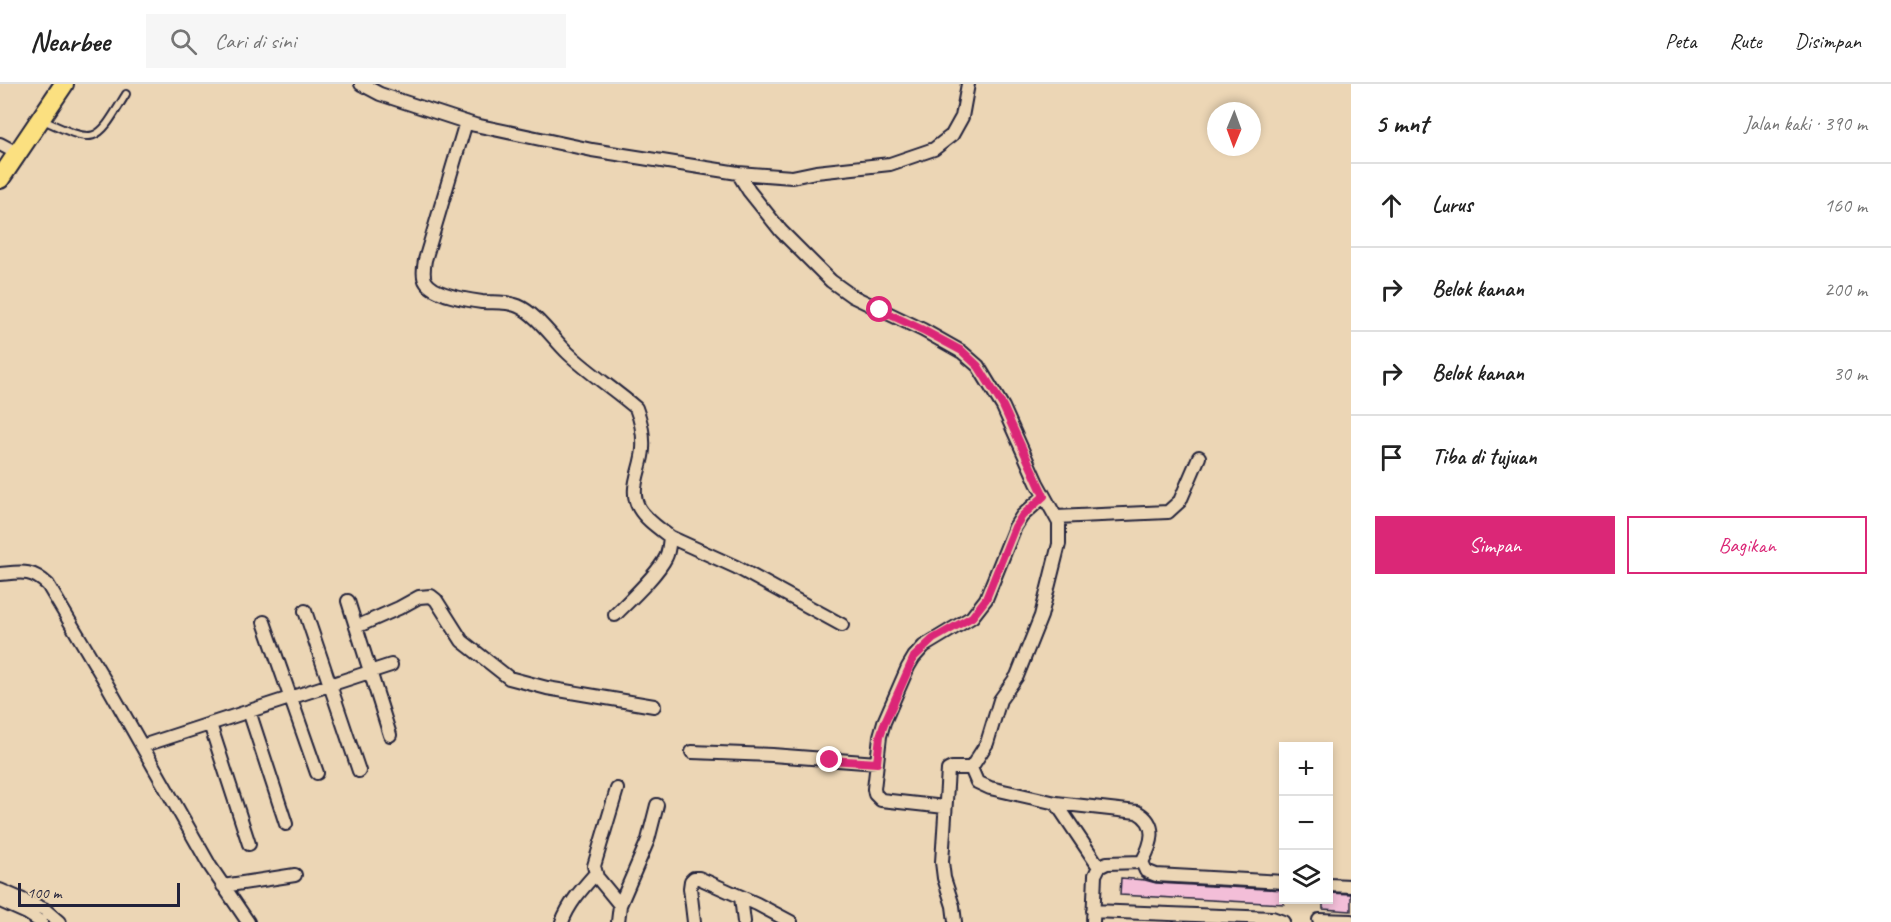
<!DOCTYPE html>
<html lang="id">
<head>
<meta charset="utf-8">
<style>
  body { margin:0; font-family:Caveat,sans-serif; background:#f6f6f6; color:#222 }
  .controls { position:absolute; right:18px; bottom:18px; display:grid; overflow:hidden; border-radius:0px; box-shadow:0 3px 9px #0003 }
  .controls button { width:54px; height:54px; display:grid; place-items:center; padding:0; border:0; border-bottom:2px solid #e0e0e0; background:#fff; color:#222; font:30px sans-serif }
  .compass { position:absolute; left:1207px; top:18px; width:54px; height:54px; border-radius:50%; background:#fff; box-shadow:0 3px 9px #0003; rotate:181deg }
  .scale { position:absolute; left:18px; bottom:15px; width:162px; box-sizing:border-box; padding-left:6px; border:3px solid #22223b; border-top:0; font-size:16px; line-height:21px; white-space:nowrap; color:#22223b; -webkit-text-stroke:4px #ecd6b5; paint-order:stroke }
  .stop { position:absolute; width:18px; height:18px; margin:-14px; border:4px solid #db2777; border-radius:50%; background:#fff }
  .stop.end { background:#db2777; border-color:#fff; box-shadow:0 2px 6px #0008 }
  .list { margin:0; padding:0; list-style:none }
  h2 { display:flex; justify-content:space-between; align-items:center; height:78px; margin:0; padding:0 24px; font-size:26px }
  h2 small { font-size:20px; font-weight:400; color:#767676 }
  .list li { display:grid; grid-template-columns:39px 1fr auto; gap:18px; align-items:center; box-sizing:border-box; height:84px; padding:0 24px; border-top:2px solid #e0e0e0 }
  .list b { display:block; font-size:22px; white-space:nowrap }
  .list em { font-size:20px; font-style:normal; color:#767676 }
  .actions { display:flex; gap:12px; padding:18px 24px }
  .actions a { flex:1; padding:14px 0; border:2px solid #db2777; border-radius:0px; text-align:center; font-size:21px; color:#db2777 }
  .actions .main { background:#db2777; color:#fff }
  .icon { flex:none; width:33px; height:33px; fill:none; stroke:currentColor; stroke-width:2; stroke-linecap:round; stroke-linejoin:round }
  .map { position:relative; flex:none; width:1351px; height:838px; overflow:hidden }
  header { display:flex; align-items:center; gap:36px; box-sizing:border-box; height:84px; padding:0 30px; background:#fff; border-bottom:2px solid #e0e0e0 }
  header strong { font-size:28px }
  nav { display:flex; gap:33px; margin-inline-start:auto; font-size:21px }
  .search { width:420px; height:54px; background:#f6f6f6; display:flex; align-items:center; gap:15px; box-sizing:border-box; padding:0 21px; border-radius:0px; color:#767676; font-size:22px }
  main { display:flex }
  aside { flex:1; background:#fff }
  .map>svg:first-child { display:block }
  .building { fill:#f3bed8; stroke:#22223b; stroke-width:1.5 }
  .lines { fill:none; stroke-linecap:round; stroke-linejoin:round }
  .service-casing { stroke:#22223b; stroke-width:10 }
  .minor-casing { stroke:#22223b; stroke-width:16 }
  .primary-casing { stroke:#22223b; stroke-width:22 }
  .service { stroke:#ecd6b5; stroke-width:6 }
  .minor { stroke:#ecd6b5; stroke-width:12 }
  .primary { stroke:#fbe080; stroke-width:18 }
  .route { stroke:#db2777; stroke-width:8 }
</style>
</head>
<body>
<header>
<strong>Nearbee</strong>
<div class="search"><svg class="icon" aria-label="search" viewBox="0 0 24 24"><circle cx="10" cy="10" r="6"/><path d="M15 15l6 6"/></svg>Cari di sini</div>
<nav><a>Peta</a><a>Rute</a><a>Disimpan</a></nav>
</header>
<main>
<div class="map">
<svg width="1351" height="838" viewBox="0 0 1351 838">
  <rect width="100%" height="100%" fill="#ecd6b5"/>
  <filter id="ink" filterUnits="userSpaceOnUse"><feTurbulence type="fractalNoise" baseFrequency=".0167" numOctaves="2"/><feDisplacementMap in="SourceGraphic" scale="12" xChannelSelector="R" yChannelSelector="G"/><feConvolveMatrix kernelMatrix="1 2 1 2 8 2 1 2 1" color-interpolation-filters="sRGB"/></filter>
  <g filter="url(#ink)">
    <path class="building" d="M 1121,794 L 1145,796 L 1156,799 L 1284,806 L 1284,820 L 1120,811 Z
      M 1329,809 L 1351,810 L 1351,827 L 1323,825 L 1323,816 L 1329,816 Z"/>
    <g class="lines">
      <g class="service-casing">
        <path id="service" d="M 43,36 C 97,61 96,60 126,10"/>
      </g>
      <g class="minor-casing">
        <path id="minor" d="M 361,0 L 380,10 L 475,41 L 592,66 L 738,89 L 792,93 L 816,88 L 890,80 L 934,65 L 952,51 L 962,33 L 968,0
          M 466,38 L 425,176 C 424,183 422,192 426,198 C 434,211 468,216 482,218 C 494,219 506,217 518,222 C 537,230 553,255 568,269 C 589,289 614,305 636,324 C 641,337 644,351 643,365 C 642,385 628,405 639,424 C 646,436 660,445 670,453 C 669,460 669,467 666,473 C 658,490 629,517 615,531
          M 0,60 L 17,69
          M 738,89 L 749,107 L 781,147 L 831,197 L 852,212 L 923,246 L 962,268 L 978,282 L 1003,323 L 1037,399 L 1059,439 L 1059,460 L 1041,532 L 1017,592 L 1000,616 L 987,659 L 971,684 L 952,684 L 948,686 L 942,778 L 944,794 L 953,822 L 955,838
          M 1056,433 L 1168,428 L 1180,417 L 1199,373
          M 670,453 L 736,483 L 842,541
          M 0,490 C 21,488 32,485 48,501 L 105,597 L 210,782 L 248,838
          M 348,517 L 390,651
          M 305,527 L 359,687
          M 264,538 L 317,689
          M 356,543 L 399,524 L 419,513 L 431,512 L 436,516 L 462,557 L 509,594 L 547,604 L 654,622
          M 249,627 L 286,740
          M 210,640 L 249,760
          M 142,662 L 391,581
          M 692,668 L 772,671 L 877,679
          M 971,684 L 977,698 L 990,704 L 1056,719 L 1099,783 L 1095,791 L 1093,838
          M 617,705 L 594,782 L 597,793 L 620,821
          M 1056,719 L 1137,728 C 1159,740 1152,760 1142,778
          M 945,723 L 881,716 L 875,710 L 874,705 L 880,652 L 884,638 L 908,583 L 914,573 L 924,562 L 972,533 L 986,515 L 1015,443 L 1022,432 L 1044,412
          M 1099,783 L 1107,779 L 1142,778 L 1146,787 L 1156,791 L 1284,798
          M 1328,801 L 1351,802
          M 223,802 L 295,791
          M 0,806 L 44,825 L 59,838
          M 741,813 L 744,838
          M 0,817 L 27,829 L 41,838
          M 1093,827 L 1272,834 L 1283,838
          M 1319,836 L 1351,837
          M 562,838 C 569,819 582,805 596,789
          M 618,838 L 620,821 L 648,756 L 657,721
          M 694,838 L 690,804 L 691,797 L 694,794 L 699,794 L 757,820 L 791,838"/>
      </g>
      <g class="primary-casing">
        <path id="primary" d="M 0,95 L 64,0"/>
      </g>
      <use href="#service" class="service"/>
      <use href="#minor" class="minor"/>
      <use href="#primary" class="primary"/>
    </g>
  </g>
  <g class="lines" filter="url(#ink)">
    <path class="route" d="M 830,676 L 877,679 L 880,652 L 885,638 L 914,573 L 933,555 L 972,533 L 986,515 L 1015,443 L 1022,432 L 1044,412 L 1003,322 L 978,282 L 962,267 L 923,246 L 880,226"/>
  </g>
</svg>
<div class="controls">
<button>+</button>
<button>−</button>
<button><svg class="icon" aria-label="layers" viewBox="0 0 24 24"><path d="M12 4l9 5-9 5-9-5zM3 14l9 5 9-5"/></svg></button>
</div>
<svg class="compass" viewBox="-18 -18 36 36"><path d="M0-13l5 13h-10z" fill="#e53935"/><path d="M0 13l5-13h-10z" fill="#767676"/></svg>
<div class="scale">100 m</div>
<div class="stop" style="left:880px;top:226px"></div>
<div class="stop end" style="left:830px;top:676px"></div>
</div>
<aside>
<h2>5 mnt<small>Jalan kaki · 390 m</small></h2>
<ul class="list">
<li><svg class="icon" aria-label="ahead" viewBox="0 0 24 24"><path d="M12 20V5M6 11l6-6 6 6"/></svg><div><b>Lurus</b></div><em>160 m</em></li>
<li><svg class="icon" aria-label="right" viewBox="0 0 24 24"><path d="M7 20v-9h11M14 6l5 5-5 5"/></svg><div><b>Belok kanan</b></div><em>200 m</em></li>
<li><svg class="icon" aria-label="right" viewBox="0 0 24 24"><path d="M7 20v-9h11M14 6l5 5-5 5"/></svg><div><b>Belok kanan</b></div><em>30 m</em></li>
<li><svg class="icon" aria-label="arrive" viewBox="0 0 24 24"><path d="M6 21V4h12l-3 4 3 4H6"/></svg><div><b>Tiba di tujuan</b></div></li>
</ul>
<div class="actions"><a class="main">Simpan</a><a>Bagikan</a></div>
</aside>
</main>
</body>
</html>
